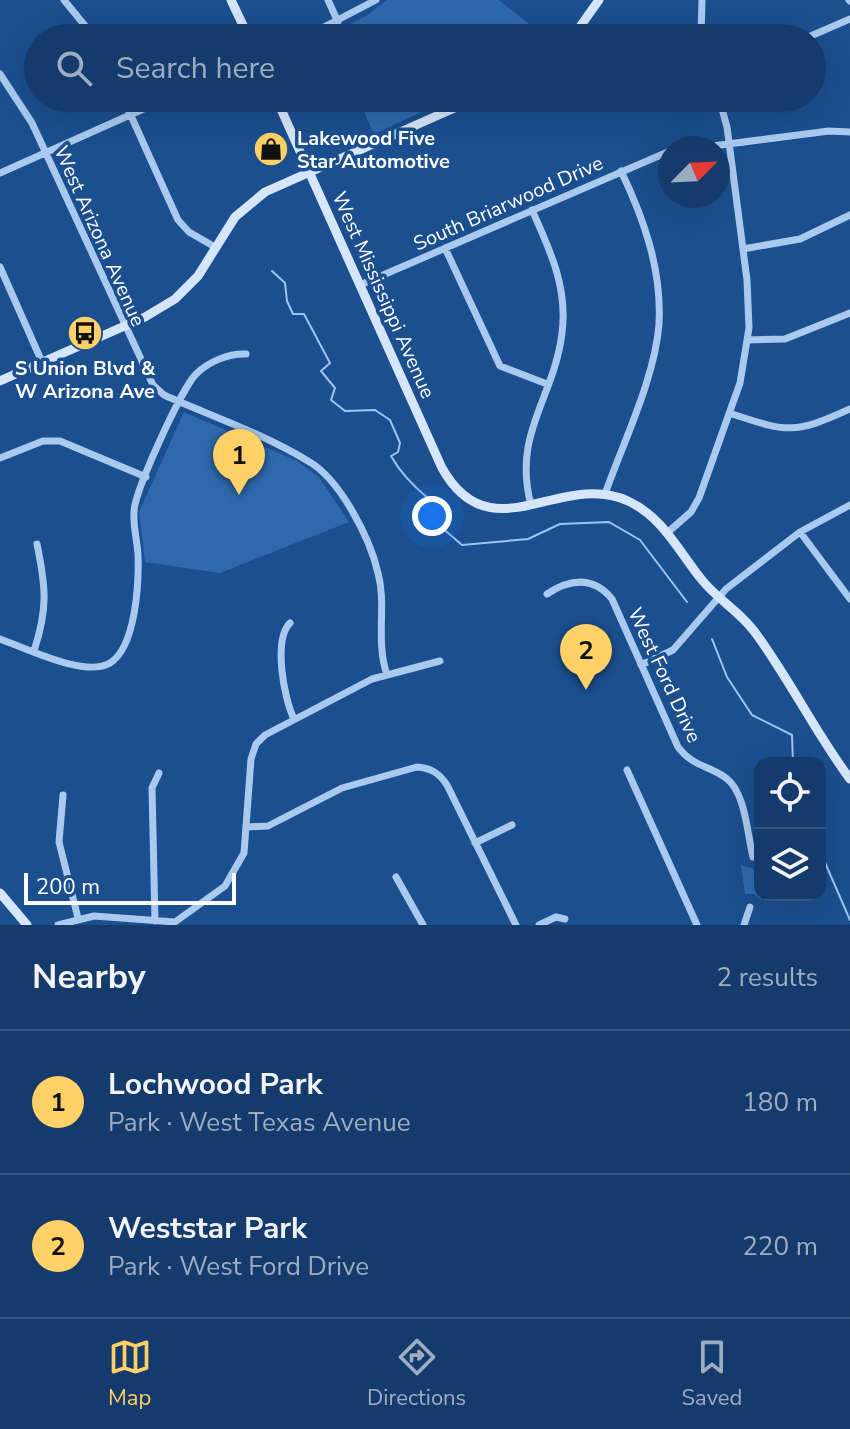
<!DOCTYPE html>
<html lang="en">
<head>
<meta charset="utf-8">
<style>
  body { margin:0; font-family:"Nunito Sans",sans-serif; background:#214673; color:#f1f3f6 }
  .controls { position:absolute; right:24px; bottom:24px; display:grid; overflow:hidden; border-radius:16px; box-shadow:0 8px 32px #0002 }
  .controls button { width:72px; height:72px; display:grid; place-items:center; padding:0; border:0; border-bottom:2px solid #33557e; background:#143b6b; color:#f1f3f6; font:40px sans-serif }
  .compass { position:absolute; left:658px; top:136px; width:72px; height:72px; border-radius:50%; background:#143b6b; box-shadow:0 8px 32px #0002; rotate:66deg }
  .scale { position:absolute; left:24px; bottom:20px; width:212px; box-sizing:border-box; padding-left:8px; border:4px solid #fff; border-top:0; font-size:22px; line-height:28px; white-space:nowrap; color:#fff; -webkit-text-stroke:6px #1b4f8f; paint-order:stroke }
  .you { position:absolute; left:432px; top:516px; width:28px; height:28px; margin:-20px; border:6px solid #fff; border-radius:50%; background:#1a73e8; box-shadow:0 0 0 12px #1a73e833 }
  .badge { display:grid; place-items:center; width:52px; height:52px; border-radius:50%; background:#ffd166; color:#111; font-size:26px; font-weight:700 }
  .pin { position:absolute; translate:-50% -66px; filter:drop-shadow(0 2px 4px #0008) }
  .pin::after { content:''; position:absolute; top:42px; width:28px; height:24px; background:inherit; clip-path:polygon(0 0,100% 0,50% 100%) }
  .list { margin:0; padding:0; list-style:none }
  h2 { display:flex; justify-content:space-between; align-items:center; height:104px; margin:0; padding:0 32px; font-size:34px }
  h2 small { font-size:26px; font-weight:400; color:#9dadc1 }
  .list li { display:grid; grid-template-columns:52px 1fr auto; gap:24px; align-items:center; box-sizing:border-box; height:144px; padding:0 32px; border-top:2px solid #33557e }
  .list b { display:block; font-size:30px; white-space:nowrap }
  .list p { margin:0; font-size:26px; white-space:nowrap; color:#9dadc1 }
  .list em { font-size:26px; font-style:normal; color:#9dadc1 }
  .icon { flex:none; width:44px; height:44px; fill:none; stroke:currentColor; stroke-width:2; stroke-linecap:round; stroke-linejoin:round }
  .map { position:relative; flex:none; width:850px; height:925px; overflow:hidden }
  .search { position:absolute; background:#143b6b; box-shadow:0 8px 32px #0002; left:24px; right:24px; top:24px; height:88px; display:flex; align-items:center; gap:20px; box-sizing:border-box; padding:0 28px; border-radius:44px; color:#9dadc1; font-size:30px }
  .sheet { height:392px; background:#143b6b }
  nav { display:flex; justify-content:space-around; align-items:center; box-sizing:border-box; height:112px; border-top:2px solid #33557e; background:#143b6b; font-size:22px; color:#9dadc1 }
  nav a { display:grid; justify-items:center; gap:4px }
  nav .on { color:#ffd166 }
  .map>svg:first-child { display:block }
  .green { fill:#2e69ad }
  .lines { fill:none; stroke-linecap:round; stroke-linejoin:round }
  .stream { stroke:#9cc4f0; stroke-width:2 }
  .street { stroke:#a9c9ee; stroke-width:7 }
  .secondary { stroke:#d6e6fa; stroke-width:9 }
  .labels { text-anchor:middle; stroke-width:7; stroke-linejoin:round; paint-order:stroke }
  .poi-label { font-size:20px; font-weight:bold; fill:#fff; stroke:#1b4f8f; text-anchor:start }
  .street-label { font-size:20px; fill:#fff; stroke:#1b4f8f }
</style>
</head>
<body>
<div class="map">
<svg width="850" height="925" viewBox="0 0 850 925">
  <rect width="100%" height="100%" fill="#1b4f8f"/>
  <path class="green" d="M 387,0 L 499,0 L 546,38 L 331,38 L 329,34 L 366,16 Z
    M 358,98 L 452,98 L 374,134 Z
    M 184,412 L 297,461 L 319,477 L 349,522 L 220,573 L 145,562 L 139,512 Z
    M 741,865 L 757,870 L 761,900 L 754,894 L 745,894 Z"/>
  <g class="lines">
    <path class="stream" d="M 272,271 L 285,283 L 287,301 L 293,314 L 304,314 L 330,363 L 321,371 L 335,388 L 331,400 L 345,411 L 375,410 L 390,420 L 400,443 L 398,452 L 391,456 C 401,474 413,486 429,499 L 433,520 L 462,545 L 528,539 L 560,524 L 609,522 L 640,540 L 687,602
      M 712,639 L 727,677 L 752,715 L 792,735 L 793,763
      M 820,851 L 850,920"/>
    <path class="street" d="M 64,0 L 95,38
      M 328,0 L 338,22
      M 849,0 L 850,1
      M 303,38 L 376,0
      M 701,38 L 702,0
      M 806,38 L 850,19
      M 0,74 L 32,123 L 153,385 L 164,395 C 211,416 264,434 308,461 C 340,479 370,538 378,573 C 387,606 375,639 387,675
      M 123,98 L 178,220 L 189,232 L 215,247
      M 697,148 L 829,131 L 850,132
      M 0,173 L 168,98
      M 445,248 L 500,366 L 547,384
      M 743,249 L 800,239 L 850,215
      M 0,267 L 42,362
      M 360,285 L 670,151
      M 747,340 L 785,339 L 850,313
      M 729,413 C 787,432 793,435 850,409
      M 0,458 L 43,441 L 60,441 L 146,477
      M 605,494 C 623,443 655,378 659,324 C 662,270 644,219 621,171
      M 531,505 C 512,433 554,399 562,333 C 568,288 550,250 532,210
      M 800,532 L 850,599
      M 667,533 L 691,512 L 699,498 L 740,383 L 749,328 L 747,280 L 727,127 L 719,98
      M 547,594 C 570,579 593,576 612,599 L 678,747 C 692,766 710,766 726,778 C 746,793 747,834 753,857
      M 290,623 C 273,640 284,699 294,719
      M 0,639 C 26,648 85,678 110,663 C 136,647 139,582 138,554 C 137,540 133,526 134,512 C 134,492 182,388 196,374 C 208,362 229,353 246,354
      M 34,651 C 48,608 46,588 37,544
      M 641,665 L 673,650 L 726,589 L 800,532 L 850,505
      M 627,770 L 697,925
      M 63,795 L 59,842 L 78,918
      M 247,827 L 268,826 L 342,788 L 417,767 C 431,768 439,773 447,785 L 516,925
      M 475,843 L 512,825
      M 396,877 L 423,925
      M 155,921 L 152,788 L 159,773
      M 58,925 L 94,916 L 175,922 L 225,886 L 244,853 L 251,759 L 256,744 L 265,735 L 372,679 L 440,661
      M 539,925 L 556,917 L 565,919
      M 744,925 L 750,907"/>
    <path class="secondary" d="M 231,0 L 249,38
      M 572,38 L 599,0
      M 276,98 L 442,468 C 491,555 560,470 628,501 C 663,517 679,552 702,580 C 717,599 739,611 754,631 C 789,678 815,732 850,779
      M 0,381 L 145,317 L 175,299 L 198,276 L 235,217 L 265,192 L 477,98
      M 0,893 L 27,925"/>
  </g>
  <defs>
    <g id="shop-disc" transform="scale(1.8)"><circle r="9.5" fill="#ffd166" stroke="#1b4f8f"/><path d="M-5-2.5h2.3a2.7 3.5 0 0 1 5.4 0H5L5.5 6h-11ZM-1.5-2.5h3a1.5 2.3 0 0 0-3 0Z" fill="#111"/></g>
    <g id="bus-disc" transform="scale(1.8)"><circle r="9.5" fill="#ffd166" stroke="#1b4f8f"/><path d="M-5-6H5V4H4V6H2V4H-2V6H-4V4H-5ZM-3.5-4V0h7V-4ZM-3.5 1.2v1.5H-2V1.2ZM2 1.2v1.5H3.5V1.2Z" fill="#111"/></g>
  </defs>
  <g fill-rule="evenodd">
    <use href="#shop-disc" x="271" y="149"/>
    <use href="#bus-disc" x="85" y="333"/>
  </g>
  <g class="labels">
    <g class="poi-label">
      <text x="297" y="145">Lakewood Five<tspan x="297" dy="23">Star Automotive</tspan></text>
      <text x="85" y="375" text-anchor="middle">S Union Blvd &amp;<tspan x="85" dy="23">W Arizona Ave</tspan></text>
    </g>
    <g class="street-label">
      <text transform="translate(508 203) rotate(-24)" y="7">South Briarwood Drive</text>
      <text transform="translate(100 236) rotate(66)" y="7">West Arizona Avenue</text>
      <text transform="translate(384 295) rotate(66)" y="7">West Mississippi Avenue</text>
      <text transform="translate(665 675) rotate(65)" y="7">West Ford Drive</text>
    </g>
  </g>
</svg>
<div class="controls">
<button><svg class="icon" aria-label="locate" viewBox="0 0 24 24"><circle cx="12" cy="12" r="6"/><path d="M12 2v4M12 18v4M2 12h4M18 12h4"/></svg></button>
<button><svg class="icon" aria-label="layers" viewBox="0 0 24 24"><path d="M12 4l9 5-9 5-9-5zM3 14l9 5 9-5"/></svg></button>
</div>
<svg class="compass" viewBox="-18 -18 36 36"><path d="M0-13l5 13h-10z" fill="#e53935"/><path d="M0 13l5-13h-10z" fill="#9dadc1"/></svg>
<div class="scale">200 m</div>
<div class="you"></div>
<div class="pin badge" style="left:239px;top:495px">1</div>
<div class="pin badge" style="left:586px;top:690px">2</div>
<div class="search"><svg class="icon" aria-label="search" viewBox="0 0 24 24"><circle cx="10" cy="10" r="6"/><path d="M15 15l6 6"/></svg>Search here</div>
</div>
<section class="sheet">
<h2>Nearby<small>2 results</small></h2>
<ul class="list">
<li><span class="badge">1</span><div><b>Lochwood Park</b><p>Park · West Texas Avenue</p></div><em>180 m</em></li>
<li><span class="badge">2</span><div><b>Weststar Park</b><p>Park · West Ford Drive</p></div><em>220 m</em></li>
</ul>
</section>
<nav>
<a class="on"><svg class="icon" aria-label="map" viewBox="0 0 24 24"><path d="M3 6l6-2 6 2 6-2v14l-6 2-6-2-6 2zM9 4v14M15 6v14"/></svg>Map</a>
<a><svg class="icon" aria-label="directions" viewBox="0 0 24 24"><path d="M12 3l9 9-9 9-9-9zM9 14v-3h6M13 9l2 2-2 2"/></svg>Directions</a>
<a><svg class="icon" aria-label="saved" viewBox="0 0 24 24"><path d="M7 4h10v16l-5-4-5 4z"/></svg>Saved</a>
</nav>
</body>
</html>
